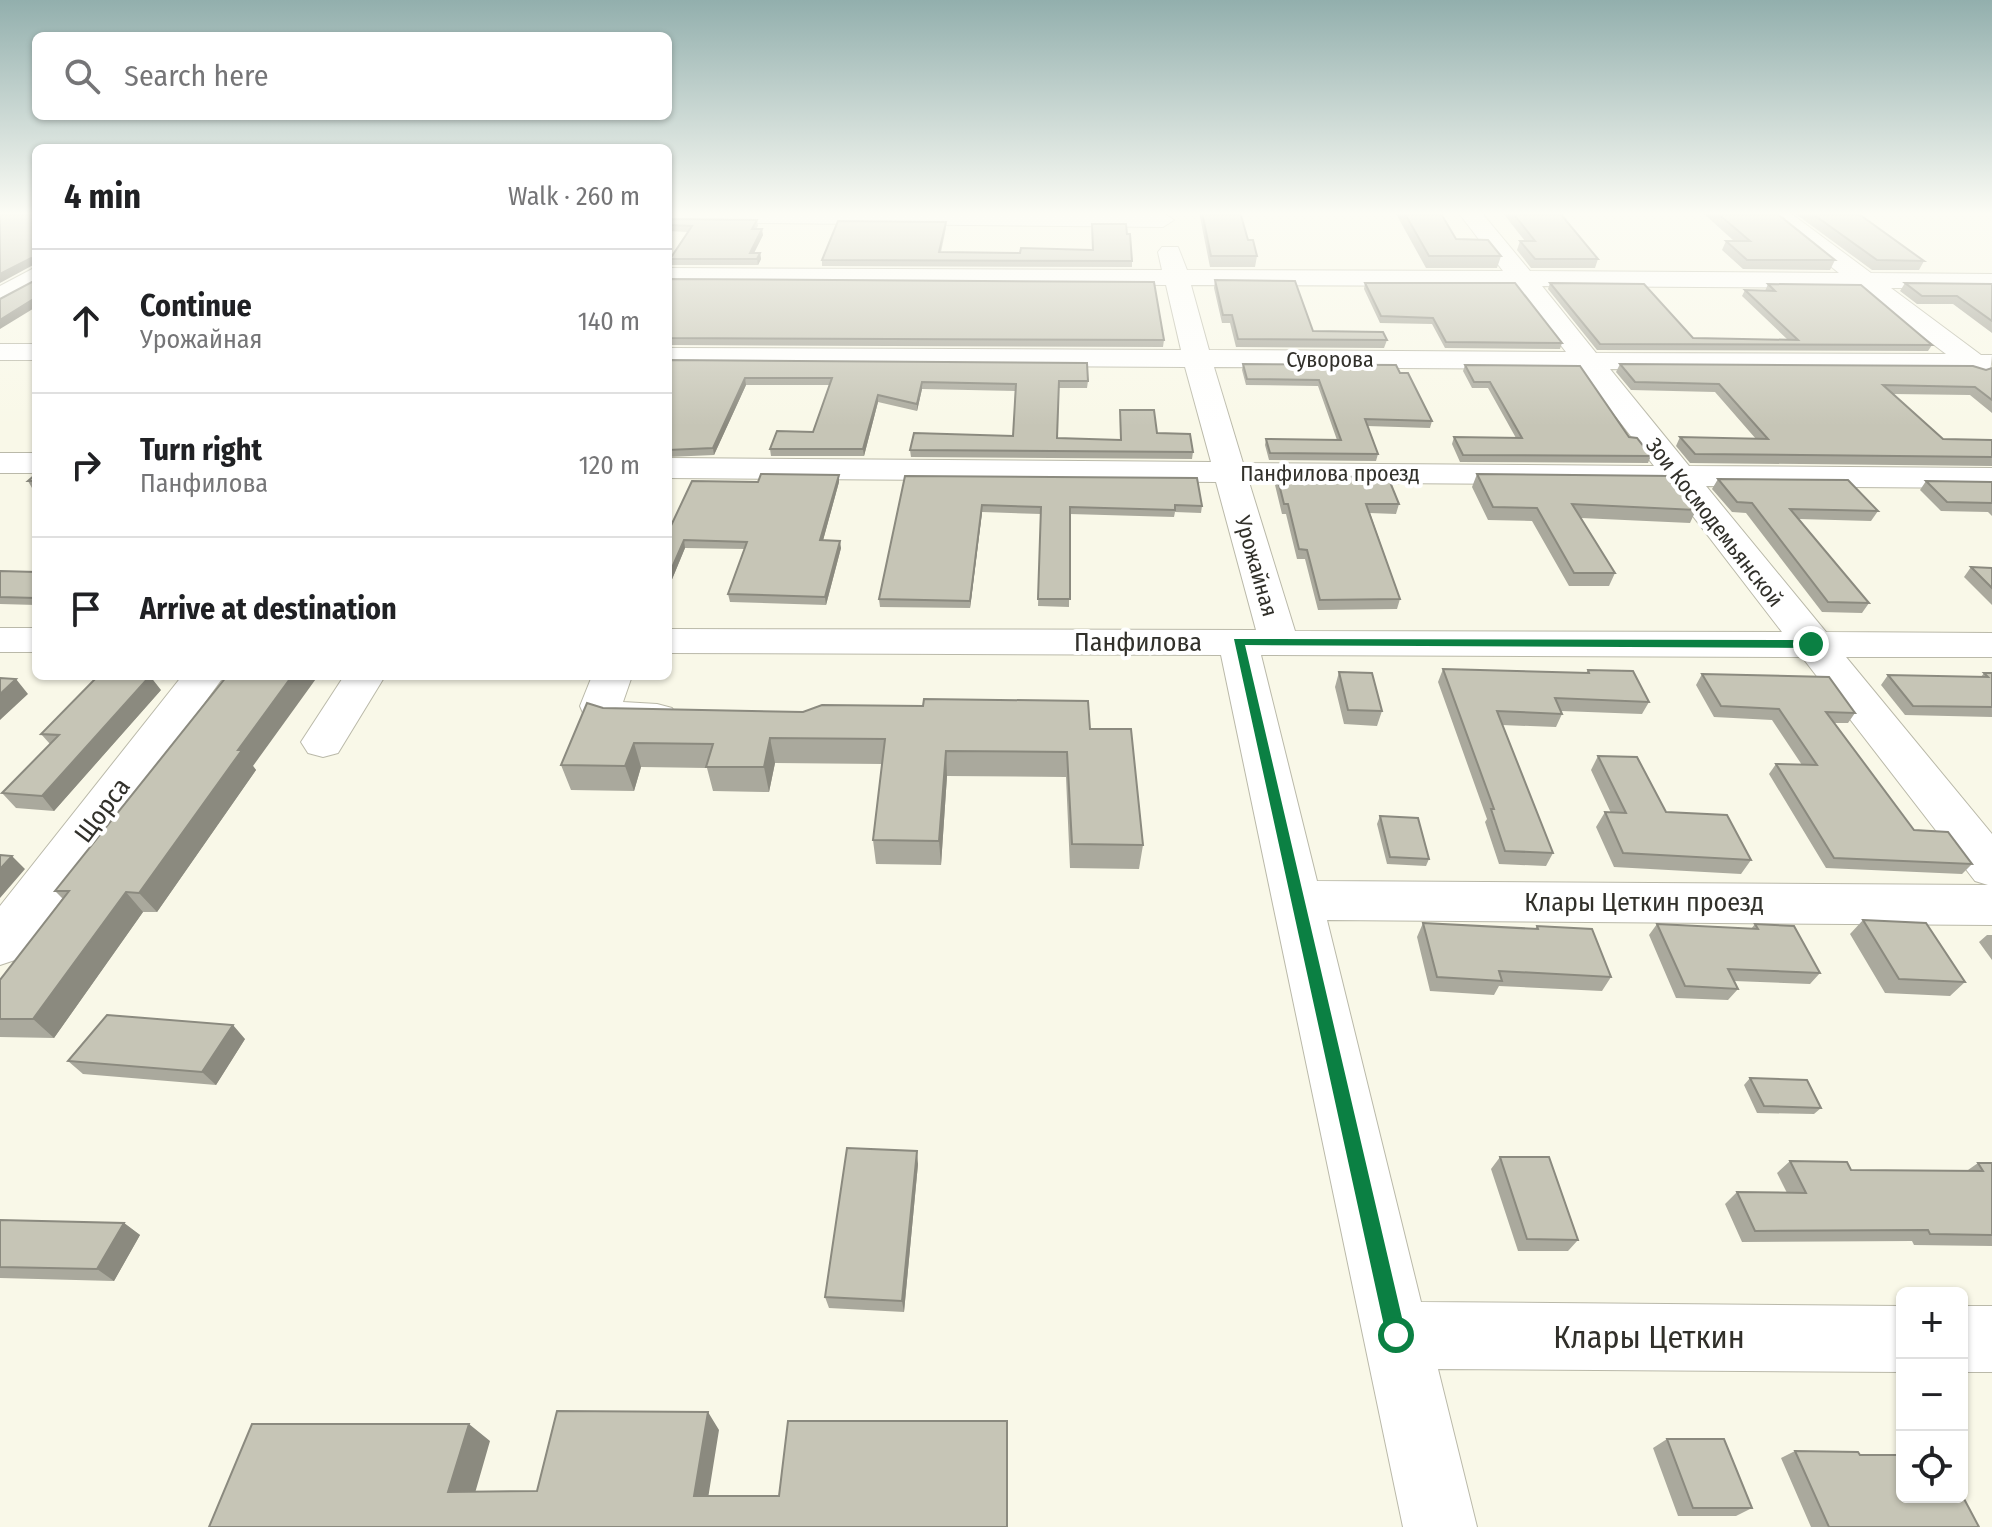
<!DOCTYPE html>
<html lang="en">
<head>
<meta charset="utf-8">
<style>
  body { margin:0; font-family:"Fira Sans Condensed",sans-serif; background:#f6f6f6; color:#202124 }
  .controls { position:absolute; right:24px; bottom:24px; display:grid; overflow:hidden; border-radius:12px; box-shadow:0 2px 6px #0004 }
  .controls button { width:72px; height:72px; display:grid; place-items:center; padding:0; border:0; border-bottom:2px solid #e0e0e0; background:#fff; color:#202124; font:40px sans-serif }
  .stop { position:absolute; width:24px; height:24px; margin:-18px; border:6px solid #0b8043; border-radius:50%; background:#fff }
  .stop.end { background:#0b8043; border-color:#fff; box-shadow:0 2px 8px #0008 }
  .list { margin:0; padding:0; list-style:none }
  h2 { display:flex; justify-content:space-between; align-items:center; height:104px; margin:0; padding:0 32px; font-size:34px }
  h2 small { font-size:26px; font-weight:400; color:#757577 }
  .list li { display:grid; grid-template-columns:52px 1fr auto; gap:24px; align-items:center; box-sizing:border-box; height:144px; padding:0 32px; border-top:2px solid #e0e0e0 }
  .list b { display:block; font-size:30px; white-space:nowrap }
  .list p { margin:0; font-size:26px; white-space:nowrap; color:#757577 }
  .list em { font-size:26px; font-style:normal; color:#757577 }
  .icon { flex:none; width:44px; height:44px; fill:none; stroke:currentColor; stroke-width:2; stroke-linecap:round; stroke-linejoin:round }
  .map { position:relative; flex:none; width:1992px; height:1527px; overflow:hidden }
  .search { position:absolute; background:#fff; box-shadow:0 2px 6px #0004; left:32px; top:32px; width:640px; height:88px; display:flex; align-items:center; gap:20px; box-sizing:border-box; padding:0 28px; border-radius:12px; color:#757577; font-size:30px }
  .panel { position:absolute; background:#fff; box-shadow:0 2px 6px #0004; left:32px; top:144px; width:640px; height:536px; border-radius:12px }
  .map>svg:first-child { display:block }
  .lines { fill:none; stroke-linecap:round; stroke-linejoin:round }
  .minor-casing { stroke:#bab9a9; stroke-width:2 }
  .minor { fill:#fff; fill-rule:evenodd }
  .wall { fill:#aaa99d }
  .shaded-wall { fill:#8b8a7f }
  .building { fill:#c6c5b6; stroke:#8b8a7f; stroke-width:2 }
  .route { fill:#0b8043 }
  .labels { text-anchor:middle; stroke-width:8; stroke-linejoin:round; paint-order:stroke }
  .far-street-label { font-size:22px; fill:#31302a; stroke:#fff }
  .street-label { font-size:26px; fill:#31302a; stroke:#fff }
  .near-street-label { font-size:32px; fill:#31302a; stroke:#fff }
</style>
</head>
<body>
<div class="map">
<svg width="1992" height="1527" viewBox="0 0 1992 1527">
  <rect width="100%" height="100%" fill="#f9f8e8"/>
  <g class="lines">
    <g class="minor-casing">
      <path id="minor" d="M 668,212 L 1163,213 L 1174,220 L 1163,227 L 668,222 Z
        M 1458,212 L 1481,212 L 1530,271 L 1839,273 L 1763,212 L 1789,212 L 1871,273 L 1992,274 L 1992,288 L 1891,288 L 1981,355 L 1992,355 L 1990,373 L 1980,375 L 1968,371 L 1610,369 L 1689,466 L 1992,468 L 1992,488 L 1706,486 L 1826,632 L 1992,633 L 1992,657 L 1846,657 L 1992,834 L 1992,925 L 1327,920 L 1421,1302 L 1902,1306 L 1902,1372 L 1438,1369 L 1477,1527 L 1403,1527 L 1221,655 L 668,653 L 668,629 L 1256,630 L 1216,482 L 668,478 L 668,458 L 1211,462 L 1185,367 L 668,364 L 668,348 L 1181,350 L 1166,285 L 668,282 L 668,268 L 1162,270 L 1158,252 L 1162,247 L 1178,247 L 1187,270 L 1503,271 ZM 1191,285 L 1515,286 L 1566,352 L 1209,350 ZM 1542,286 L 1859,288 L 1946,354 L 1596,353 ZM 1214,367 L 1579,369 L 1654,466 L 1243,463 ZM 1249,482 L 1669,485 L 1782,632 L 1295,631 ZM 1261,655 L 1802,657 L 1975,881 L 1988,885 L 1317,881 Z
        M 36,267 L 36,285 L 0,305 L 0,286 Z
        M 0,344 L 36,344 L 36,360 L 0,360 Z
        M 0,453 L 36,453 L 36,473 L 0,473 Z
        M 0,628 L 36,628 L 36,652 L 0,652 Z
        M 182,676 L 224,676 L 18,959 L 0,965 L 0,906 Z
        M 344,676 L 385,676 L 338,753 L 323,757 L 308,753 L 301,742 Z
        M 592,676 L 632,676 L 623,702 L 657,704 L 672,708 L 678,718 L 672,728 C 646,736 612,733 587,722 L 580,706 Z
        M 1962,1306 L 1992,1306 L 1992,1372 L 1962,1372 Z"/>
    </g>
    <use href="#minor" class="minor"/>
  </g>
  <path class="wall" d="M 1199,212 L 1240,212 L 1248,240 L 1257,256 L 1255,267 L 1210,267 Z
    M 1395,212 L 1440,212 L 1456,239 L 1501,256 L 1497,268 L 1426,268 Z
    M 1502,212 L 1559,212 L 1598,259 L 1595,268 L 1531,268 L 1517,250 L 1520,241 L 1525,241 Z
    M 1702,212 L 1775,212 L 1835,260 L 1830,270 L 1743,269 L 1722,250 L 1726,241 L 1734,241 Z
    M 1793,212 L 1856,212 L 1924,261 L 1919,270 L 1872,270 Z
    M 668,219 L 757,220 L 758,226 L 756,229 L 763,235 L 754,253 L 760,253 L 761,259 L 758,265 L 671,265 L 670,259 L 688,232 L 668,231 Z
    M 946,222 L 946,228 L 941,252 L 1020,253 L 1092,250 L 1127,234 L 1132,261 L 1132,267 L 822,266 L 822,260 Z
    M 668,279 L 1164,340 L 1163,347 L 668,345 Z
    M 1215,280 L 1313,331 L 1387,340 L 1384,348 L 1236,347 L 1230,323 L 1222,323 L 1214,288 Z
    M 1365,283 L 1562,343 L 1560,349 L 1445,348 L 1432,324 L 1380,323 L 1364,289 Z
    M 1550,283 L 1693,338 L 1788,340 L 1742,296 L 1745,290 L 1765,291 L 1768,284 L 1932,345 L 1928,351 L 1597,350 L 1548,289 Z
    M 1905,283 L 1992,284 L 1992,333 L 1953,304 L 1917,304 L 1900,291 Z
    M 668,360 L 1088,381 L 1087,388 L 1059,388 L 1057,438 L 1120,440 L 1120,410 L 1157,433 L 1193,452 L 1192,459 L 911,457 L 910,450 L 1013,436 L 1015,391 L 922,389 L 917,411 L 878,402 L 864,456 L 771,456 L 770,449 L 813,432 L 830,385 L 746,385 L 714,455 L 668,457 Z
    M 1243,364 L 1400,373 L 1432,421 L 1430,428 L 1367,426 L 1378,454 L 1376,461 L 1269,460 L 1265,445 L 1266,439 L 1337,440 L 1318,386 L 1246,385 L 1242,370 Z
    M 1620,364 L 1986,370 L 1992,368 L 1992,413 L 1970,395 L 1893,394 L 1943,439 L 1992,440 L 1992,466 L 1690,463 L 1676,446 L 1680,437 L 1756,439 L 1715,392 L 1631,390 L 1616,372 Z
    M 1465,365 L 1629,437 L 1651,456 L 1648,463 L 1460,462 L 1452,444 L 1454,437 L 1516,438 L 1488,388 L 1472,388 L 1463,371 Z
    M 36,474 L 36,488 L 32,488 L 28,481 Z
    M 1477,474 L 1692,498 L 1690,502 L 1696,510 L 1690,523 L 1581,518 L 1615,573 L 1609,586 L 1569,586 L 1532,521 L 1488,520 L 1472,487 Z
    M 905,476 L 1202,506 L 1201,513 L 1175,512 L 1174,517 L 1070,514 L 1069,607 L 1038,606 L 1041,514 L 982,512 L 970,608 L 880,607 L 879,599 Z
    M 1277,476 L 1399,504 L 1396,514 L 1370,513 L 1400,599 L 1397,609 L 1318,610 L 1305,559 L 1297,559 L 1286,514 L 1282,514 L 1275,485 Z
    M 1718,479 L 1878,511 L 1871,521 L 1799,519 L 1869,603 L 1862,613 L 1822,612 L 1746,513 L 1732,512 L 1712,489 Z
    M 1926,481 L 1992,482 L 1992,516 L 1988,512 L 1941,511 L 1920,490 Z
    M 839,482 L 823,540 L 841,548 L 826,605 L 730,602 L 728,594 L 745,549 L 685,548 L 668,589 L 668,532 Z
    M 1971,567 L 1992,568 L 1992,605 L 1964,577 Z
    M 0,571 L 36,572 L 36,605 L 0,604 Z
    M 1443,669 L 1586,673 L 1588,670 L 1649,702 L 1642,714 L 1561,711 L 1562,714 L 1556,727 L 1502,725 L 1553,853 L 1546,866 L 1499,864 L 1485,822 L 1487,819 L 1438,682 Z
    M 1339,672 L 1382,711 L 1377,726 L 1344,724 L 1335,687 Z
    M 1984,673 L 1992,673 L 1992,717 L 1905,715 L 1881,685 L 1888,675 L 1981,677 Z
    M 1702,674 L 1855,713 L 1848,723 L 1834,723 L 1914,830 L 1972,864 L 1962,874 L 1826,868 L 1769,774 L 1776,764 L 1802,765 L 1772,720 L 1714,717 L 1696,685 Z
    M 161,690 L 54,811 L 16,808 L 2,793 L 50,744 L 41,734 Z
    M 603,708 L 1090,729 L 1143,845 L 1139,869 L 1070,868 L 1066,777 L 947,776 L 941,865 L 876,864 L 873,840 L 882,764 L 775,763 L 769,792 L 713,791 L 707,768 L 641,767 L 634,791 L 571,790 L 561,765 Z
    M 1598,756 L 1666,812 L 1751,860 L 1741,874 L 1614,867 L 1596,827 L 1605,812 L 1611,813 L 1591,770 Z
    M 253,766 L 256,770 L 157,912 L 143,912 L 54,1038 L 0,1037 L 0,980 L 63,899 L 55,891 Z
    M 1380,816 L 1429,859 L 1426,866 L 1387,864 L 1377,824 Z
    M 1863,920 L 1965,982 L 1950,996 L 1885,993 L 1850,934 Z
    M 1423,923 L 1535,929 L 1537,926 L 1611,977 L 1602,991 L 1499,986 L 1494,995 L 1430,991 L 1417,937 Z
    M 1657,924 L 1751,929 L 1755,924 L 1820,973 L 1810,984 L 1734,981 L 1738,989 L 1728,1000 L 1676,998 L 1649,935 Z
    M 1987,935 L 1992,935 L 1992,960 L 1979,942 Z
    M 245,1039 L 216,1085 L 83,1074 L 68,1061 Z
    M 1750,1078 L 1821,1108 L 1814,1114 L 1757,1113 L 1744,1085 Z
    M 1500,1157 L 1578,1240 L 1568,1251 L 1518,1251 L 1491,1169 Z
    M 1790,1161 L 1851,1170 L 1968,1170 L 1978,1163 L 1992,1163 L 1992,1246 L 1914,1245 L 1912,1241 L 1742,1242 L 1725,1204 L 1737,1192 L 1787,1193 L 1777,1173 Z
    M 918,1164 L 904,1312 L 829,1308 L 825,1297 Z
    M 0,1220 L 124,1223 L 140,1235 L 114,1281 L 0,1278 Z
    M 1667,1439 L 1752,1508 L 1736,1516 L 1678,1516 L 1653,1448 Z
    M 1795,1451 L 1860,1455 L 1979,1527 L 1811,1527 L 1781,1458 Z"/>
  <path class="shaded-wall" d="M 762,229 L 763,235 L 751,259 L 750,253 Z
    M 760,253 L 761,259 L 758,265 L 757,259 Z
    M 31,258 L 35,264 L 0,283 L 0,274 Z
    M 32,300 L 36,307 L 0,329 L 0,320 Z
    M 745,378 L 746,385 L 714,455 L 713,448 Z
    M 922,382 L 922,389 L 917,411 L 917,404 Z
    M 878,395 L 878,402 L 864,456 L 863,449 Z
    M 839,475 L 839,482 L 821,548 L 820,540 Z
    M 982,505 L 982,512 L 970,608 L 970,601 Z
    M 684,540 L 685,548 L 668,589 L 668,577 Z
    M 840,541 L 841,548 L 826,605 L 825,597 Z
    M 150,676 L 161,690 L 54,811 L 42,796 Z
    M 292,676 L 318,676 L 253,766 L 256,770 L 157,912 L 139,893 L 238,750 Z
    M 16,679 L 28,694 L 0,720 L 0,694 Z
    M 770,738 L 775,763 L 769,792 L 764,767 Z
    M 634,743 L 641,767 L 634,791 L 625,766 Z
    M 946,751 L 947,776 L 941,865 L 939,841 Z
    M 12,856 L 25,869 L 0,898 L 0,869 Z
    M 126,892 L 143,912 L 54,1038 L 33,1019 Z
    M 233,1025 L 245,1039 L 216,1085 L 202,1072 Z
    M 917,1151 L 918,1164 L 904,1312 L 902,1301 Z
    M 124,1223 L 140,1235 L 114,1281 L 97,1269 Z
    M 708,1412 L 719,1430 L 706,1511 L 694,1496 Z
    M 469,1424 L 490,1441 L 471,1507 L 448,1492 Z"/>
  <path class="building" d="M 0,212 L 36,212 L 36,300 L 32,300 L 0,320 L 0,299 L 34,281 L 34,259 L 31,258 L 0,274 Z
    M 1202,212 L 1240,212 L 1248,240 L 1253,240 L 1257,256 L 1211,256 Z
    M 1404,212 L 1440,212 L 1456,239 L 1488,240 L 1501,256 L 1429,256 Z
    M 1512,212 L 1559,212 L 1598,259 L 1535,259 L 1520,241 L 1535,241 Z
    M 1716,212 L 1775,212 L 1835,260 L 1747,260 L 1726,241 L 1750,241 Z
    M 1810,212 L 1856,212 L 1924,261 L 1877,260 Z
    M 668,219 L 757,220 L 752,229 L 762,229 L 750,253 L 760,253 L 757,259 L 670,259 L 692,226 L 668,225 Z
    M 838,221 L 946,222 L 939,252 L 1020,253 L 1021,248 L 1093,250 L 1092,224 L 1126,224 L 1127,234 L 1130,234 L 1132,261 L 822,260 Z
    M 668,279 L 1154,282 L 1164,340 L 668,338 Z
    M 1215,280 L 1295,281 L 1313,331 L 1383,332 L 1387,340 L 1238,339 L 1232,315 L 1223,315 Z
    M 1365,283 L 1515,283 L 1562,343 L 1446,342 L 1433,318 L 1381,316 Z
    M 1550,283 L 1644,284 L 1693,338 L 1798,340 L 1745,290 L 1775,291 L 1768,284 L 1861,285 L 1932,345 L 1600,344 Z
    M 1905,283 L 1992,284 L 1992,321 L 1957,296 L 1922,296 Z
    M 668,360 L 1087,363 L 1088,381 L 1059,381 L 1057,438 L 1121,440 L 1120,410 L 1154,410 L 1157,433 L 1190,434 L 1193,452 L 910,450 L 914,433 L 1013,436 L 1016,384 L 922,382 L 917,404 L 878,395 L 863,449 L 770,449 L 777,431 L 813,432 L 832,378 L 745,378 L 713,448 L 668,450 Z
    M 1243,364 L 1396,365 L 1400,373 L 1408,373 L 1432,421 L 1365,419 L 1378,454 L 1270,453 L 1266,439 L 1341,440 L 1319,380 L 1247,379 Z
    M 1620,364 L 1973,366 L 1986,370 L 1992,368 L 1992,400 L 1975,387 L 1883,385 L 1943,439 L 1992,440 L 1992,457 L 1695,454 L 1680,437 L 1768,439 L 1719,384 L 1635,382 Z
    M 1465,365 L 1580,366 L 1629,437 L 1637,438 L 1651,456 L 1463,455 L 1454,437 L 1522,438 L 1490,382 L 1474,382 Z
    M 36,474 L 36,481 L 28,481 Z
    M 761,474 L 839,475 L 820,540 L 840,541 L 825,597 L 728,594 L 747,542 L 684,540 L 668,577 L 668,532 L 692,481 L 758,482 Z
    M 1477,474 L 1674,476 L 1692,498 L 1688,498 L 1696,510 L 1572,504 L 1615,573 L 1574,573 L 1537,508 L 1493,507 Z
    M 905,476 L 1197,478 L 1202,506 L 1175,505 L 1175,510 L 1070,507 L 1070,599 L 1038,599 L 1041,507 L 982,505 L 970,601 L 879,599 Z
    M 1277,476 L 1388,477 L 1399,504 L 1366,504 L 1400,599 L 1320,600 L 1307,550 L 1299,549 L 1288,504 L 1284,504 Z
    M 1718,479 L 1848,480 L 1878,511 L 1790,509 L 1869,603 L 1828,602 L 1752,503 L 1737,502 Z
    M 1926,481 L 1992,482 L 1992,503 L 1947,502 Z
    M 1971,567 L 1992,568 L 1992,588 Z
    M 0,571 L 36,572 L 36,598 L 0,597 Z
    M 1443,669 L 1589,673 L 1588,670 L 1633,671 L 1649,702 L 1555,698 L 1562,714 L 1497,711 L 1553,853 L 1505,851 L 1491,809 L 1494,809 Z
    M 1339,672 L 1372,673 L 1382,711 L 1348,710 Z
    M 1984,673 L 1992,673 L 1992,707 L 1913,706 L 1888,675 L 1988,677 Z
    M 1702,674 L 1829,677 L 1855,713 L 1826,712 L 1914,830 L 1948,832 L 1972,864 L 1834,858 L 1776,764 L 1817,765 L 1779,709 L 1721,706 Z
    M 98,676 L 150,676 L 42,796 L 2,793 L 59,735 L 41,734 Z
    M 227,676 L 292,676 L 238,750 L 242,750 L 139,893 L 126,892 L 33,1019 L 0,1019 L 0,980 L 69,891 L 55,891 Z
    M 0,678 L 16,679 L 0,694 Z
    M 924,699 L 1088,701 L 1090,729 L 1131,729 L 1143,845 L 1072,844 L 1067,752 L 946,751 L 939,841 L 873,840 L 885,739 L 770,738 L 764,767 L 706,767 L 713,744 L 634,743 L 625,766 L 561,765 L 587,703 L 603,708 L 803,712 L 822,705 L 923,706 Z
    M 1598,756 L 1637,757 L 1666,812 L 1727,815 L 1751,860 L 1623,853 L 1605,812 L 1626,813 Z
    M 1380,816 L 1418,818 L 1429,859 L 1390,857 Z
    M 0,855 L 12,856 L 0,869 Z
    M 1863,920 L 1926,923 L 1965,982 L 1899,979 Z
    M 1423,923 L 1538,929 L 1537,926 L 1592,929 L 1611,977 L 1499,971 L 1502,981 L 1437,977 Z
    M 1657,924 L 1758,929 L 1755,924 L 1794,926 L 1820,973 L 1728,969 L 1738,989 L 1685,986 Z
    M 107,1015 L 233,1025 L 202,1072 L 68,1061 Z
    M 1750,1078 L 1807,1080 L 1821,1108 L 1764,1106 Z
    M 847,1148 L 917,1151 L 902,1301 L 825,1297 Z
    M 1500,1157 L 1549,1157 L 1578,1240 L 1527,1239 Z
    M 1790,1161 L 1847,1162 L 1851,1170 L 1983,1171 L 1978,1163 L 1992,1163 L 1992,1235 L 1930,1234 L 1928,1230 L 1755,1231 L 1737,1192 L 1806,1193 Z
    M 0,1220 L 124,1223 L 97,1269 L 0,1267 Z
    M 557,1411 L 708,1412 L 694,1496 L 779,1496 L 788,1421 L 1007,1421 L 1007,1527 L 209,1527 L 252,1424 L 469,1424 L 448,1492 L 537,1491 Z
    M 1667,1439 L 1724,1439 L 1752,1508 L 1693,1508 Z
    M 1795,1451 L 1858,1452 L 1860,1455 L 1902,1455 L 1902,1497 L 1962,1497 L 1962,1495 L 1979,1527 L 1829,1527 Z"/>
  <linearGradient id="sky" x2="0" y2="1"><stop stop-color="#92afad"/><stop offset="0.5" stop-color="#fcfcf5"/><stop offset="1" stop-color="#fcfcf5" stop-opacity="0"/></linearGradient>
  <rect width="1992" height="426" fill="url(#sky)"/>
  <path class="route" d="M 1234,639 L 1811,640 L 1817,644 L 1811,648 L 1245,645 L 1406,1335 L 1403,1342 L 1396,1345 L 1389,1342 L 1386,1335 Z"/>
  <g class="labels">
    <g class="far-street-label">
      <text x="1330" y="367">Суворова</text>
      <text x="1330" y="481">Панфилова проезд</text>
      <text transform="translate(1715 522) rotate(52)" y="8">Зои Космодемьянской</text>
      <text transform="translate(1257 566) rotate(74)" y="8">Урожайная</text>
    </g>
    <g class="street-label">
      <text x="1138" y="651">Панфилова</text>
      <text transform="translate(102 810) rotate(-53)" y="9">Щорса</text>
      <text x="1644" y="911">Клары Цеткин проезд</text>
    </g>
    <g class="near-street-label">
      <text x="1649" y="1348">Клары Цеткин</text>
    </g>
  </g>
</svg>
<div class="controls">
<button>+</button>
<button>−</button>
<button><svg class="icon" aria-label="locate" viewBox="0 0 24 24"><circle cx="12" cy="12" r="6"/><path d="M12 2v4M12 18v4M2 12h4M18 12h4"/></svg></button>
</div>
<div class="stop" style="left:1396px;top:1335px"></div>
<div class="stop end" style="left:1811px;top:644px"></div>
<div class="search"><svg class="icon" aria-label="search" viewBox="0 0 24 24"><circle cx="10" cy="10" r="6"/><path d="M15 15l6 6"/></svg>Search here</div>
<section class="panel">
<h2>4 min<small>Walk · 260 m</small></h2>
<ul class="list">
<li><svg class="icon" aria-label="ahead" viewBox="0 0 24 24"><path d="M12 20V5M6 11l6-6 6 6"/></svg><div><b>Continue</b><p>Урожайная</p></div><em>140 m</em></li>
<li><svg class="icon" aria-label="right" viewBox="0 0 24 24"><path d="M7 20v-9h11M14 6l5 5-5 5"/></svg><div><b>Turn right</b><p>Панфилова</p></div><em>120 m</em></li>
<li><svg class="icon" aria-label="arrive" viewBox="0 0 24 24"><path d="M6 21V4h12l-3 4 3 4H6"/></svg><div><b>Arrive at destination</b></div></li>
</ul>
</section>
</div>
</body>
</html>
